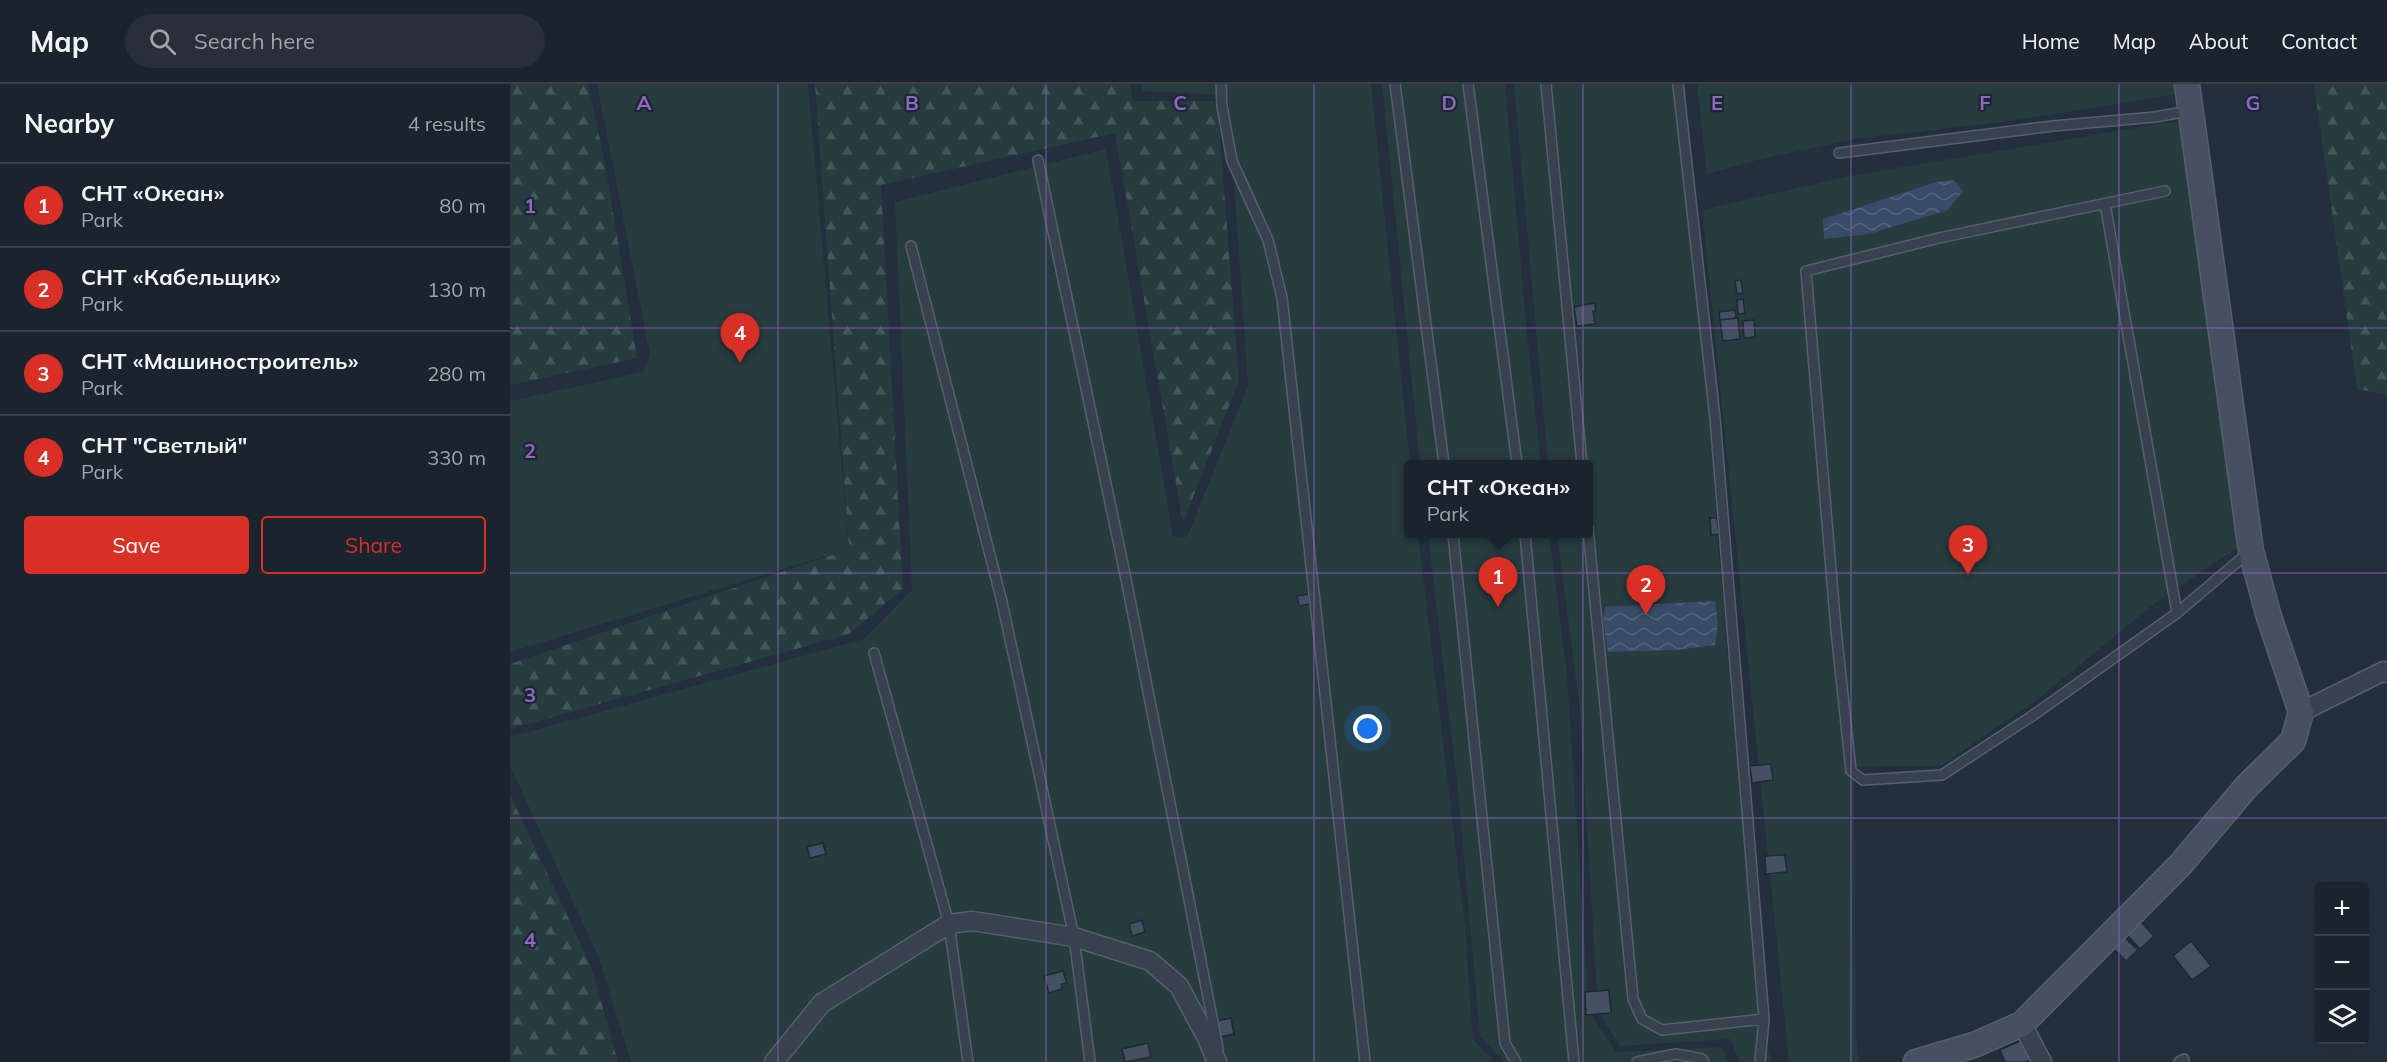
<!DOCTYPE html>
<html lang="en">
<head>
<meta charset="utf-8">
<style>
  body { margin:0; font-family:Mulish,sans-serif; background:#282f3a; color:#f1f3f6 }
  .controls { position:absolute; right:18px; bottom:18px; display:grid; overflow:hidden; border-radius:6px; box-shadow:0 6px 24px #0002 }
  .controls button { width:54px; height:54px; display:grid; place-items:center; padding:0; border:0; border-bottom:2px solid #39404a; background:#1b232e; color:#f1f3f6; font:30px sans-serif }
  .you { position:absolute; left:858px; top:645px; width:21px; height:21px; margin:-15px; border:4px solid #fff; border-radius:50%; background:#1a73e8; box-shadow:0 0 0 9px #1a73e833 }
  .badge { display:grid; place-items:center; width:39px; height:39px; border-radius:50%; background:#d93025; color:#fff; font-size:20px; font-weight:700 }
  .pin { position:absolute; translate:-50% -50px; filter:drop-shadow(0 2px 3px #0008) }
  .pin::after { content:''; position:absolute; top:32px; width:21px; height:18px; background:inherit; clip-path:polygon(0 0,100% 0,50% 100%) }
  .popup { position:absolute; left:894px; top:376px; width:189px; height:78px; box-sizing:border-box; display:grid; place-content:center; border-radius:6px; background:#1b232e; filter:drop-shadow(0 2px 4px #0005); font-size:20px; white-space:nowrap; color:#a0a4aa }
  .popup b { font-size:22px; color:#f1f3f6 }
  .popup::after { content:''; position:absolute; left:50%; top:100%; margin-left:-12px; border:12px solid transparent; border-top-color:#1b232e }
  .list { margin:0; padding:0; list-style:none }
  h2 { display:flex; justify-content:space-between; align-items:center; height:78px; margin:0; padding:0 24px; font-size:26px }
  h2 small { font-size:20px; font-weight:400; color:#a0a4aa }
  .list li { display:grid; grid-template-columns:39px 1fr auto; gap:18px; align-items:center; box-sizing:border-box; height:84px; padding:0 24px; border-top:2px solid #39404a }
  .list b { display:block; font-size:22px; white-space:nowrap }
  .list p { margin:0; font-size:20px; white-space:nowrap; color:#a0a4aa }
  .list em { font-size:20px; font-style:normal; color:#a0a4aa }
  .actions { display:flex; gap:12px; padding:18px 24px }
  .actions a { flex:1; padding:14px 0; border:2px solid #d93025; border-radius:6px; text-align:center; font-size:21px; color:#d93025 }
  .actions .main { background:#d93025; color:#fff }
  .icon { flex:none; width:33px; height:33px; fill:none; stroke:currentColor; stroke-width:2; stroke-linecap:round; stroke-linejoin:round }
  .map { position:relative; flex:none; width:1877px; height:978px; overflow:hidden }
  header { display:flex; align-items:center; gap:36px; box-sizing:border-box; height:84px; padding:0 30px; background:#1b232e; border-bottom:2px solid #39404a }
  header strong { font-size:28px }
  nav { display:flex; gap:33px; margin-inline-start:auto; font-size:21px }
  .search { width:420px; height:54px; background:#282f3a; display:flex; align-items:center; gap:15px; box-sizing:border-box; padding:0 21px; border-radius:33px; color:#a0a4aa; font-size:22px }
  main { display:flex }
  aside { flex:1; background:#1b232e }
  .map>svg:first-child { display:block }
  .forest { fill:url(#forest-firs) }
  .garden { fill:#263c3f }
  .water { fill:url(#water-waves) }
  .building { fill:#455162; stroke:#1f2835; stroke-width:1.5 }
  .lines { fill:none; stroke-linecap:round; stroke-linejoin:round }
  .lane-casing { stroke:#565f6c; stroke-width:12 }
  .street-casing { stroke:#565f6c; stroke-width:21 }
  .secondary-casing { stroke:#565f6c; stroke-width:27 }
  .lane { stroke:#38414e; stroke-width:9 }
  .street { stroke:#38414e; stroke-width:18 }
  .secondary { stroke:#465061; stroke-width:24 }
  .grid { fill:none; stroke:#9266c3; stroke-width:1.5; stroke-opacity:0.55 }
  .grid-label { font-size:20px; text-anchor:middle; font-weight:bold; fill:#9266c3; stroke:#1d2633; stroke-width:4.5; stroke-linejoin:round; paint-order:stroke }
</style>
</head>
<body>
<header>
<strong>Map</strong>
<div class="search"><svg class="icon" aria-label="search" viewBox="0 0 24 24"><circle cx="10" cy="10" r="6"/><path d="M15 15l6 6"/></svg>Search here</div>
<nav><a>Home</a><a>Map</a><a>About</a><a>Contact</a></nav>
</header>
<main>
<aside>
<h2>Nearby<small>4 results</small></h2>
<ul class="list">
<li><span class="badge">1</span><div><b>СНТ «Океан»</b><p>Park</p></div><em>80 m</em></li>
<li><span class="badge">2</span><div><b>СНТ «Кабельщик»</b><p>Park</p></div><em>130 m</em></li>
<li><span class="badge">3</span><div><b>СНТ «Машиностроитель»</b><p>Park</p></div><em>280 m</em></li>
<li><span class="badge">4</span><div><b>СНТ &quot;Светлый&quot;</b><p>Park</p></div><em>330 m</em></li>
</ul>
<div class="actions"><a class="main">Save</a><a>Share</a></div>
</aside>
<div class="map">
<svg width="1877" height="978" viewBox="0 0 1877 978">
  <defs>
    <pattern id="forest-firs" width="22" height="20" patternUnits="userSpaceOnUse" patternTransform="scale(1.5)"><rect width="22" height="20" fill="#263c3f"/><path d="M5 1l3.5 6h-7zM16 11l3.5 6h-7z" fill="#435659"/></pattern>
    <pattern id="water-waves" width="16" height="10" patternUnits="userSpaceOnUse" patternTransform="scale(1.5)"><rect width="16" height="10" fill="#394c67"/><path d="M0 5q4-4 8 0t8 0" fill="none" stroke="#53647b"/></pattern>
  </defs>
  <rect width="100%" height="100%" fill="#242f3e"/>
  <path class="forest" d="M 0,0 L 78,0 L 94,74 L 127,274 L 0,301 Z
    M 305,0 L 620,0 L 623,17 L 707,17 L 729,296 L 673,439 L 605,49 L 371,101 L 393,505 L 339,550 L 0,645 L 0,580 L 339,465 Z
    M 1804,0 L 1877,0 L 1877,311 L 1847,305 Z
    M 0,711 L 81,882 L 108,978 L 0,978 Z"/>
  <path class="garden" d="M 87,0 L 298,0 L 339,465 L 0,568 L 0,317 L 133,288 L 140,271 Z
    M 631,0 L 861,0 L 900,380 L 898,380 L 898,450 L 908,450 L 955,842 L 963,955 L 984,978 L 121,978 L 89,874 L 0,682 L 0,653 L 354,555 L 402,506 L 385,118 L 596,65 L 663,452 L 677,453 L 738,302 L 718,11 L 632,7 Z
    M 872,0 L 995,0 L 1017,250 L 1031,380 L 910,380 Z
    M 1004,0 L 1175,0 L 1194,199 L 1206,435 L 1248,923 L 1261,978 L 1229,978 L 1221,955 L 1110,962 L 1088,928 L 1070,626 L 1047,450 L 1078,450 L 1078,380 L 1038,380 Z
    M 1187,0 L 1667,0 L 1669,10 L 1494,38 L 1344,55 L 1247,76 L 1197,90 Z
    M 1660,38 L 1679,39 L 1731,461 L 1644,520 L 1528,615 L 1431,682 L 1344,683 L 1346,953 L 1349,978 L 1279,978 L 1192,126 L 1339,92 Z
    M 918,450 L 1039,450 L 1057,590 L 1079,927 L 1106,968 L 1212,963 L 1217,978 L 995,978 L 970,953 L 948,708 Z"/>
  <path class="water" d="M 1444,96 L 1453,107 L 1438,126 L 1359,150 L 1314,155 L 1313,135 L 1426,98 Z
    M 1205,517 L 1208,541 L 1205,561 L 1167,566 L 1098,568 L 1093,536 L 1095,523 Z"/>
  <path class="building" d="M 1231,196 L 1233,209 L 1227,210 L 1225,197 Z
    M 1233,215 L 1235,229 L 1228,230 L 1227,216 Z
    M 1085,219 L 1086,227 L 1083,227 L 1085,240 L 1067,242 L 1064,223 Z
    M 1225,226 L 1226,234 L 1210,236 L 1209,228 Z
    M 1228,234 L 1230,255 L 1213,257 L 1210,236 Z
    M 1244,236 L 1245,253 L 1234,254 L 1233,237 Z
    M 1200,434 L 1207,434 L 1209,450 L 1201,451 Z
    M 799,510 L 800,520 L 789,522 L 787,512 Z
    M 1261,680 L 1263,696 L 1242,699 L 1240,682 Z
    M 313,759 L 316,770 L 300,774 L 297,763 Z
    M 1275,771 L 1277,788 L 1256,790 L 1255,772 Z
    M 632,836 L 635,848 L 622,852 L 619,840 Z
    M 1630,837 L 1644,852 L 1630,865 L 1616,850 Z
    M 1615,854 L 1628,866 L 1616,877 L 1604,865 Z
    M 1681,857 L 1701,882 L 1682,896 L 1663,872 Z
    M 553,887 L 557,899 L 551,900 L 552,905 L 539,909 L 534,892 Z
    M 1099,906 L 1101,929 L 1076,931 L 1075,908 Z
    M 721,934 L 724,950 L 710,953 L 707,937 Z
    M 1512,956 L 1520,976 L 1515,978 L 1495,978 L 1490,966 Z
    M 638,959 L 641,973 L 615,978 L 612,965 Z"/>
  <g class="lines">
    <g class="lane-casing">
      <path id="lane" d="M 711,0 L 712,22 L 722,77 L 758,156 L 772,214 L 855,978
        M 885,0 L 934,380
        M 958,0 L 1007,380
        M 1036,0 L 1072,380
        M 1168,0 L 1205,334 L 1254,935 L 1250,978
        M 1329,69 L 1543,42 L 1645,33 L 1679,27
        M 528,76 L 615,490 L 708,964
        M 1655,107 L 1429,154 L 1296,187 L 1326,546 L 1341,687 L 1353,696 L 1432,691 L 1522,632 L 1667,529 L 1739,468
        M 1595,120 L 1667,529
        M 401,162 L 492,518 L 564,853 L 580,978
        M 1078,444 L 1123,915 L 1132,935 L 1152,946 L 1254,935
        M 943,450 L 995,959 L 1006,978
        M 1015,450 L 1064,978
        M 364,569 L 439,840 L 458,978
        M 1127,978 L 1166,970 L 1192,975 L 1194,978
        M 1669,978 L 1674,975"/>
    </g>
    <g class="street-casing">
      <path id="street" d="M 1791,628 L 1874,587 L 1877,589
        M 1512,940 L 1532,978
        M 264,978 L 312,919 L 439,840 L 462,837 L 564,853 L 640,877 L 669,902 L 697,954 L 707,978"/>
    </g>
    <g class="secondary-casing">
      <path id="secondary" d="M 1406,978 L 1464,961 L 1512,940 L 1671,780 L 1737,702 L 1783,657 L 1791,628 L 1759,533 L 1741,467 L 1677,0"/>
    </g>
    <use href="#lane" class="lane"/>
    <use href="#street" class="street"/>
    <use href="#secondary" class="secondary"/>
  </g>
  <path class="grid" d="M 268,0 L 268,978M 536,0 L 536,978M 804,0 L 804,978M 1073,0 L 1073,978M 1341,0 L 1341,978M 1609,0 L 1609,978M 0,244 L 1877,244M 0,489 L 1877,489M 0,734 L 1877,734"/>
  <g class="grid-label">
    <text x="134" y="26">A</text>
    <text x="402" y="26">B</text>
    <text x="670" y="26">C</text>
    <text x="939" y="26">D</text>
    <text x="1207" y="26">E</text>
    <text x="1475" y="26">F</text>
    <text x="1743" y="26">G</text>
    <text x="20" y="129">1</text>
    <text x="20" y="374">2</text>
    <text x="20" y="618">3</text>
    <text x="20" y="863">4</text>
  </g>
</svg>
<div class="controls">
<button>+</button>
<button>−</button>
<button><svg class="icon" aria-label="layers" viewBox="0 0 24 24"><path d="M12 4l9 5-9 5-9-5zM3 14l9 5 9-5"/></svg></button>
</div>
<div class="you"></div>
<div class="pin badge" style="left:988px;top:523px">1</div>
<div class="popup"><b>СНТ «Океан»</b>Park</div>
<div class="pin badge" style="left:1136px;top:531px">2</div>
<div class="pin badge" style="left:1458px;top:491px">3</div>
<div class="pin badge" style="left:230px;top:279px">4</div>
</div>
</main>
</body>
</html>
